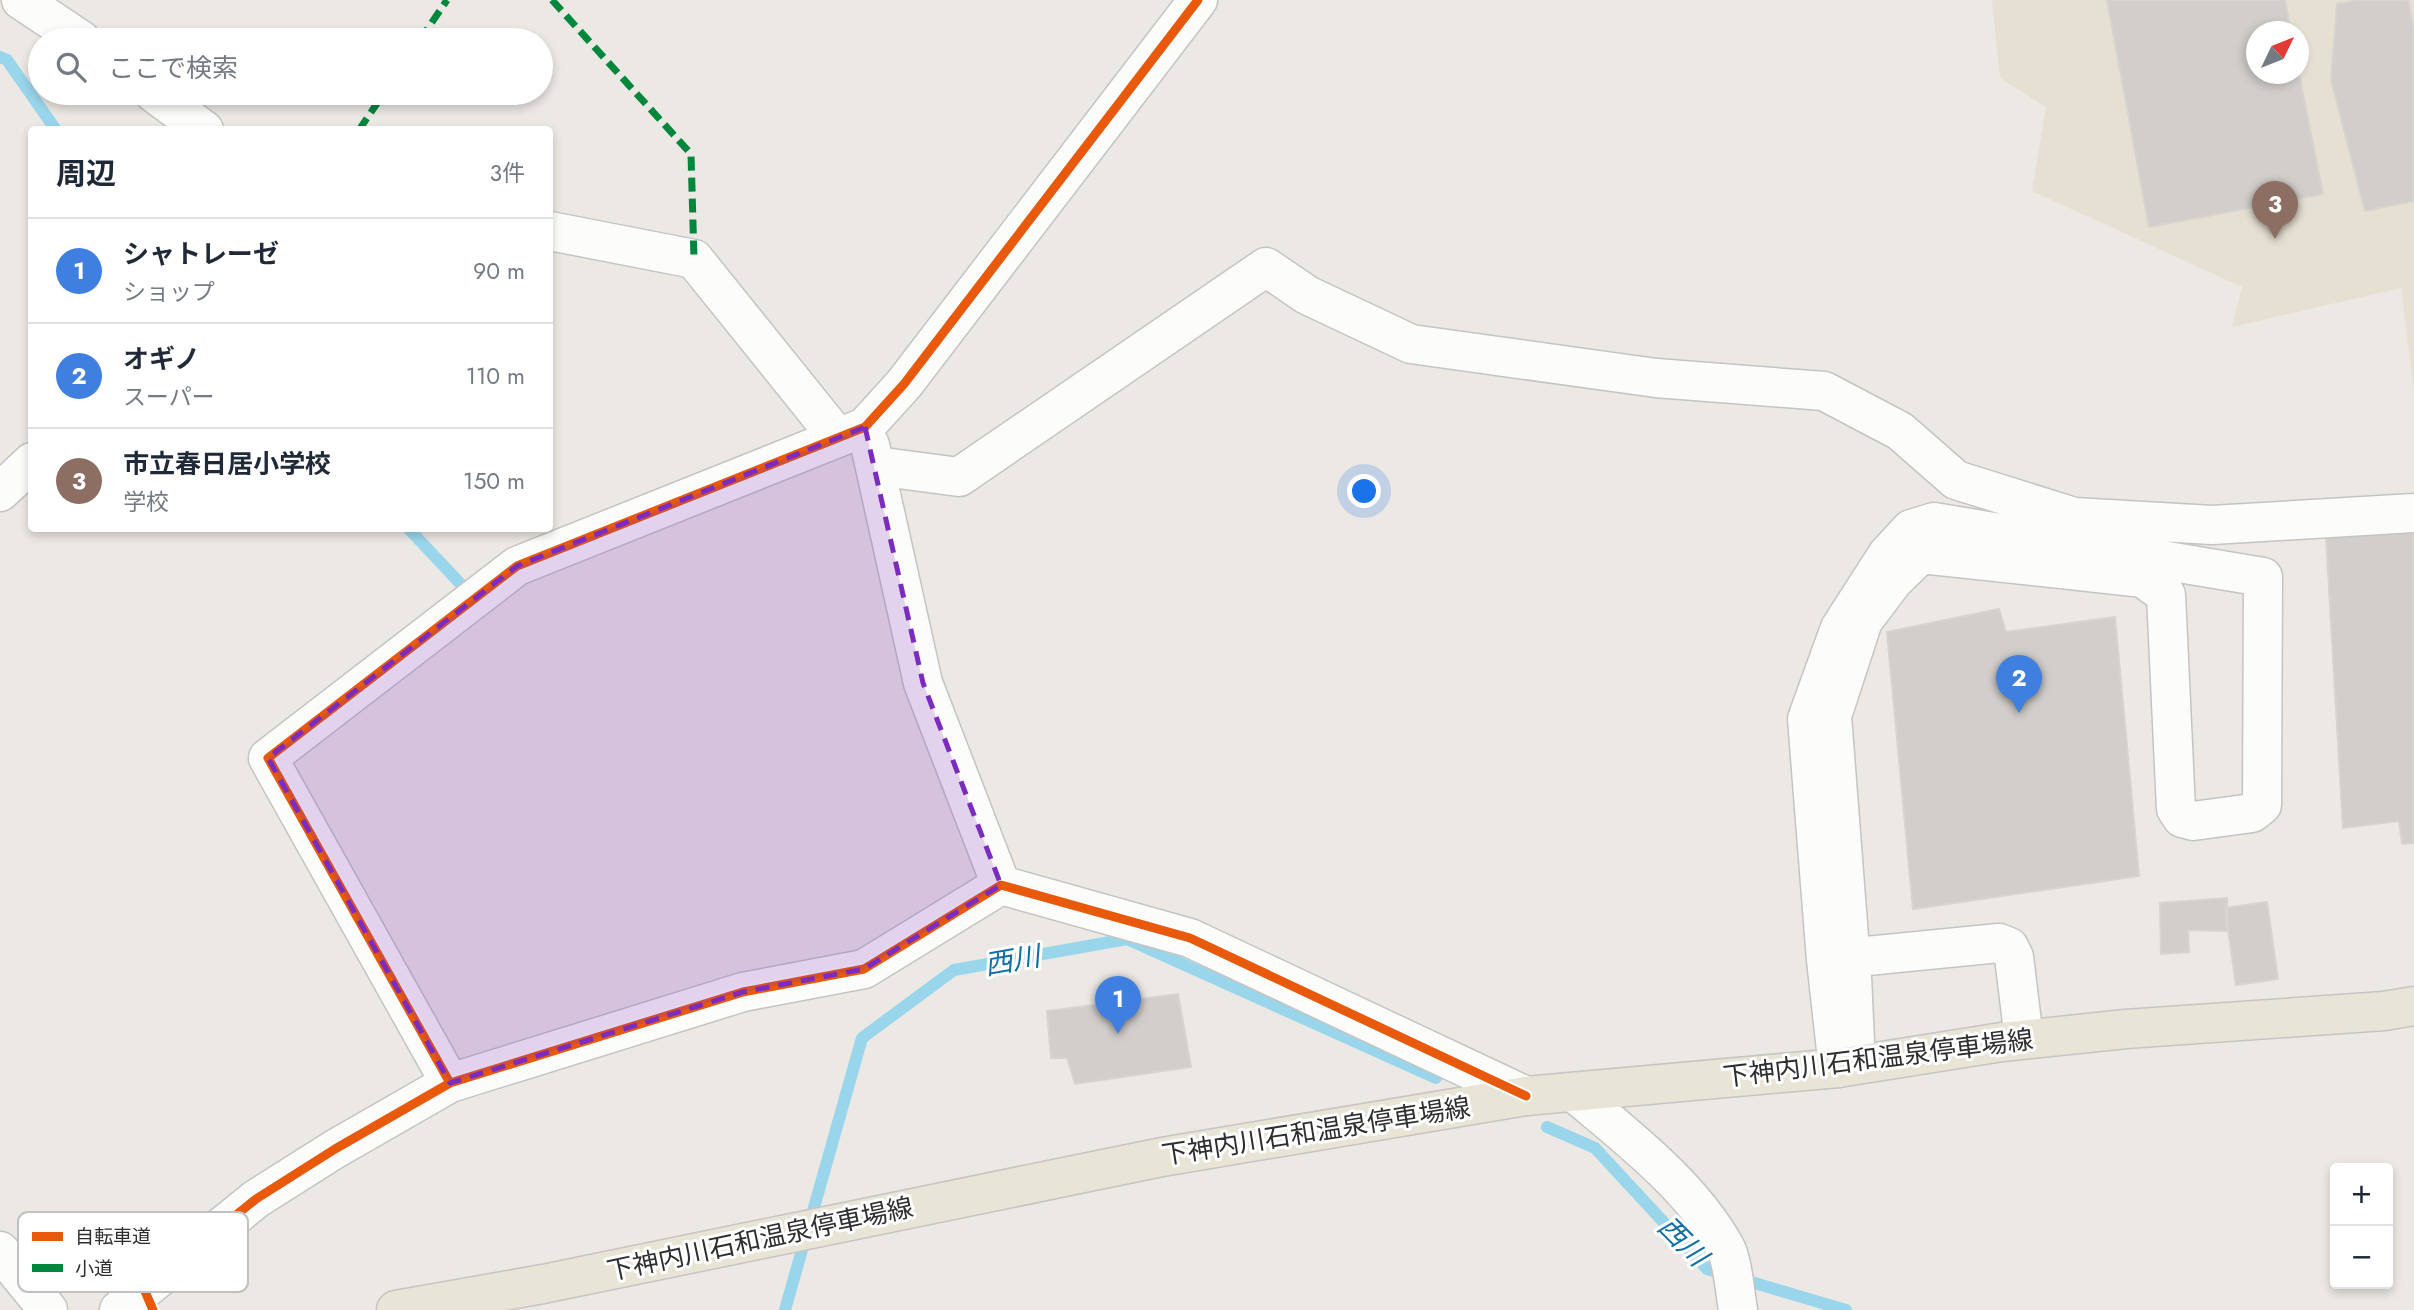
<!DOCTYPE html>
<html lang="ja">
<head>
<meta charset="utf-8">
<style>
  body { margin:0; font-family:Jost,"Noto Sans JP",sans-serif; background:#f2f2f3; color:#1f2937 }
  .controls { position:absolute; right:21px; bottom:21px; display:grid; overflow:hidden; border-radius:7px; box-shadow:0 4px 10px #0003 }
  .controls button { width:63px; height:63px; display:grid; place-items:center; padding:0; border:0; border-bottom:2px solid #e0e1e3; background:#fff; color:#1f2937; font:35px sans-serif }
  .compass { position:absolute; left:2246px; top:21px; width:63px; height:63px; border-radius:50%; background:#fff; box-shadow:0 4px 10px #0003; rotate:47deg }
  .you { position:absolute; left:1365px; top:492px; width:24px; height:24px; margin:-18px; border:5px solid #fff; border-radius:50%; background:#1a73e8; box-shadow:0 0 0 10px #1a73e833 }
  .badge { display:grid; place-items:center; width:46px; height:46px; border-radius:50%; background:#706f6e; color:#fff; font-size:23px; font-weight:700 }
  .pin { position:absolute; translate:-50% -58px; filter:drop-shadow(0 2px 4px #0008) }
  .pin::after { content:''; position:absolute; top:37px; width:24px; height:21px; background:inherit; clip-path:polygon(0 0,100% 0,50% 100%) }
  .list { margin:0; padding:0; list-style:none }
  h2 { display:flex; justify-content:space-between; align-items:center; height:91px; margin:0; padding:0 28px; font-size:30px }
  h2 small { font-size:23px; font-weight:400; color:#747a83 }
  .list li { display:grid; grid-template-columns:46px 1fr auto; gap:21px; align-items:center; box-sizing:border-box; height:105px; padding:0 28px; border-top:2px solid #e0e1e3 }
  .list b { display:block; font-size:26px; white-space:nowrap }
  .list p { margin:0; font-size:23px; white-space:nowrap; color:#747a83 }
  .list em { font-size:23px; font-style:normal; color:#747a83 }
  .icon { flex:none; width:38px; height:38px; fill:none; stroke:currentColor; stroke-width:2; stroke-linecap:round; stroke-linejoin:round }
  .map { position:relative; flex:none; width:2414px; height:1310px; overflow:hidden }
  .search { position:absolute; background:#fff; box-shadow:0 4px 10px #0003; left:28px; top:28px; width:525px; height:77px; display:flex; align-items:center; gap:18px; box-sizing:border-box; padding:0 24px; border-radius:38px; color:#747a83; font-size:26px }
  .panel { position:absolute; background:#fff; box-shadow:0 4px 10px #0003; left:28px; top:126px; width:525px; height:406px; border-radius:7px }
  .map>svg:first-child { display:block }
  .education { fill:#e6e0d3; fill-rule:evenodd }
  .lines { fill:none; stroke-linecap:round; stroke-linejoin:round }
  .stream { stroke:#99d6ec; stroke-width:12 }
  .building { fill:#d1cecb; stroke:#d7d4d0; stroke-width:2 }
  .minor-casing { stroke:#c5c4c5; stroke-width:41 }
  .major-casing { stroke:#c6c5c4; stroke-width:41 }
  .minor { stroke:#fcfcfb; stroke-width:38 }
  .major { stroke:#e8e4d6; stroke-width:38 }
  .quiet { stroke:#00873e; stroke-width:7; stroke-dasharray:14 7; stroke-linecap:butt }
  .cycleway-casing { stroke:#fff; stroke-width:13 }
  .cycleway { stroke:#e8590c; stroke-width:9 }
  .marked { fill:#7b2cbf; fill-opacity:0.2; stroke:#7b2cbf; stroke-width:5; stroke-dasharray:14 9; stroke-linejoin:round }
  .labels { text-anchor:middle; stroke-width:6; stroke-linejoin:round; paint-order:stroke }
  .street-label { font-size:26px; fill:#2e2e2e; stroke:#fff }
  .water-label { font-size:28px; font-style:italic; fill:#0d6fa3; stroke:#fff }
  .key { fill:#fff; stroke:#c0c0c0; stroke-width:2 }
  .key-label { font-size:19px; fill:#2e2e2e }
</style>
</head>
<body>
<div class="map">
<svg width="2414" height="1310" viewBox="0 0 2414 1310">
  <rect width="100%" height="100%" fill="#ece8e4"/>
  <path class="education" d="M 1992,0 L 2414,0 L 2414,391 L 2401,288 L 2232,327 L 2242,287 L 2032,191 L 2046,107 L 2000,78 ZM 2256,32 L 2298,32 L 2298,74 L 2256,74 Z"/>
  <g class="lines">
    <path class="stream" d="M 0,57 L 7,60 L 56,130
      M 408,528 L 472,596
      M 1547,1127 L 1595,1148 L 1707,1269 L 1846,1310
      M 785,1310 L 862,1038 L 954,970 L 1127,939 L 1436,1078"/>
  </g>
  <path class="building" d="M 2107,0 L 2285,0 L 2291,32 L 2256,32 L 2256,74 L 2298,74 L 2298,69 L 2323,194 L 2149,227 Z
    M 2359,0 L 2408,0 L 2414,31 L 2414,201 L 2365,211 L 2331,80 L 2337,4 Z
    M 2414,531 L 2414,843 L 2402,844 L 2399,821 L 2343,828 L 2326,537 Z
    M 1999,609 L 2006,632 L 2115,617 L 2139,876 L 1913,909 L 1887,632 Z
    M 2227,898 L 2228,931 L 2188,930 L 2189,952 L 2161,954 L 2160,903 Z
    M 2267,902 L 2278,979 L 2236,985 L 2225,908 Z
    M 1178,994 L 1191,1067 L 1075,1084 L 1067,1058 L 1051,1058 L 1047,1011 Z"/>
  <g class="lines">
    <g class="minor-casing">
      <path id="minor" d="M 21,0 L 81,40
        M 154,93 L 204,130
        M 550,231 L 694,259 L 838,438
        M 870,445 L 923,683 L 1001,885
        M 876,466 L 959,477 L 1266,267 L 1307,295 L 1411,344 L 1656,378 L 1824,391 L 1900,431 L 1956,480 L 2074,517 L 2212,525 L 2414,513
        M 0,492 L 32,462
        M 1826,960 L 1999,943 L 2009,947 L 2014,957 L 2024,1039
        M 1838,1068 L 1826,960 L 1807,719 L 1840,628 L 1887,555 L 1911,529 L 1934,522 L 2263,577 L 2262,805 L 2252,813 L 2193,821 L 2182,818 L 2176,809 L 2166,595 L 2143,578 L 1921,554 L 1894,580 L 1863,621 L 1832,716 L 1852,976 L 1856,1064
        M 450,1083 L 268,758 L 517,566 L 865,427 L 904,384 L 1198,0
        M 1576,1094 C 1628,1138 1691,1186 1725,1247 C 1733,1261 1735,1293 1738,1310
        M 0,1251 L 48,1310
        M 119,1310 L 256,1199 L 335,1149 L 450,1083 L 743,992 L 864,969 L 1001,885 L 1190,938 L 1526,1096"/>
    </g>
    <g class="major-casing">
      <path id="major" d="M 396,1310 L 543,1284 L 1162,1157 L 1526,1096 L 1838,1068 L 2002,1042 L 2126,1029 L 2384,1011 L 2414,1006"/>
    </g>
    <use href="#minor" class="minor"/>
    <use href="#major" class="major"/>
    <path class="quiet" d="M 552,0 L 691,154 L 694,259
      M 420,40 L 447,0
      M 359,130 L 384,93"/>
    <g class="cycleway-casing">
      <path id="cycleway" d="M 450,1083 L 268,758 L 517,566 L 865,427 L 904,384 L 1198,0
        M 153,1310 L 144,1289 L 256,1199 L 335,1149 L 450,1083 L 743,992 L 864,969 L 1001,885 L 1190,938 L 1526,1096"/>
    </g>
    <use href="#cycleway" class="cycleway"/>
  </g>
  <path class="marked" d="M 865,427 L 923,683 L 1001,885 L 864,969 L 743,992 L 450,1083 L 268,758 L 517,566 Z"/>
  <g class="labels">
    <g class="street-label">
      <text transform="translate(1878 1058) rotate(-7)" y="9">下神内川石和温泉停車場線</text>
      <text transform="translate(1316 1131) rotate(-9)" y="9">下神内川石和温泉停車場線</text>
      <text transform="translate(760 1239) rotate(-12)" y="9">下神内川石和温泉停車場線</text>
    </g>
    <g class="water-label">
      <text transform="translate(1012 960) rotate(-10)" y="10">西川</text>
      <text transform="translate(1683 1241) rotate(45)" y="10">西川</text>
    </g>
  </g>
  <rect x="18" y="1212" width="230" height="80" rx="10" class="key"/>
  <rect x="32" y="1232" width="31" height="9" fill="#e8590c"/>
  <rect x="32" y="1264" width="31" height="8" fill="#00873e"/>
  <g class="key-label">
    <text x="75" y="1243">自転車道</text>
    <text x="75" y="1275">小道</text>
  </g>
</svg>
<div class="controls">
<button>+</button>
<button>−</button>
</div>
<svg class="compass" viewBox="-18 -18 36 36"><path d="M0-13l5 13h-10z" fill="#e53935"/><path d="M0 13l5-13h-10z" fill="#747a83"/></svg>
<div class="you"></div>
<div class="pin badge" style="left:1118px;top:1034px;background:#3f7fe0">1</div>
<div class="pin badge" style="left:2019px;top:713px;background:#3f7fe0">2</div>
<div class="pin badge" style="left:2275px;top:239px;background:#8d6e63">3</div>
<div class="search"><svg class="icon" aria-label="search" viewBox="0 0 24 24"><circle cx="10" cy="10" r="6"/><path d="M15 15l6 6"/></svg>ここで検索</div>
<section class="panel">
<h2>周辺<small>3件</small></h2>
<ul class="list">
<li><span class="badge" style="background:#3f7fe0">1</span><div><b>シャトレーゼ</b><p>ショップ</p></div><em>90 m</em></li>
<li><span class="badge" style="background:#3f7fe0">2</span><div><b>オギノ</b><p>スーパー</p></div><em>110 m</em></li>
<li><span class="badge" style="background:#8d6e63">3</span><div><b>市立春日居小学校</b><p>学校</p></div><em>150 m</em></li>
</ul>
</section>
</div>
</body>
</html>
